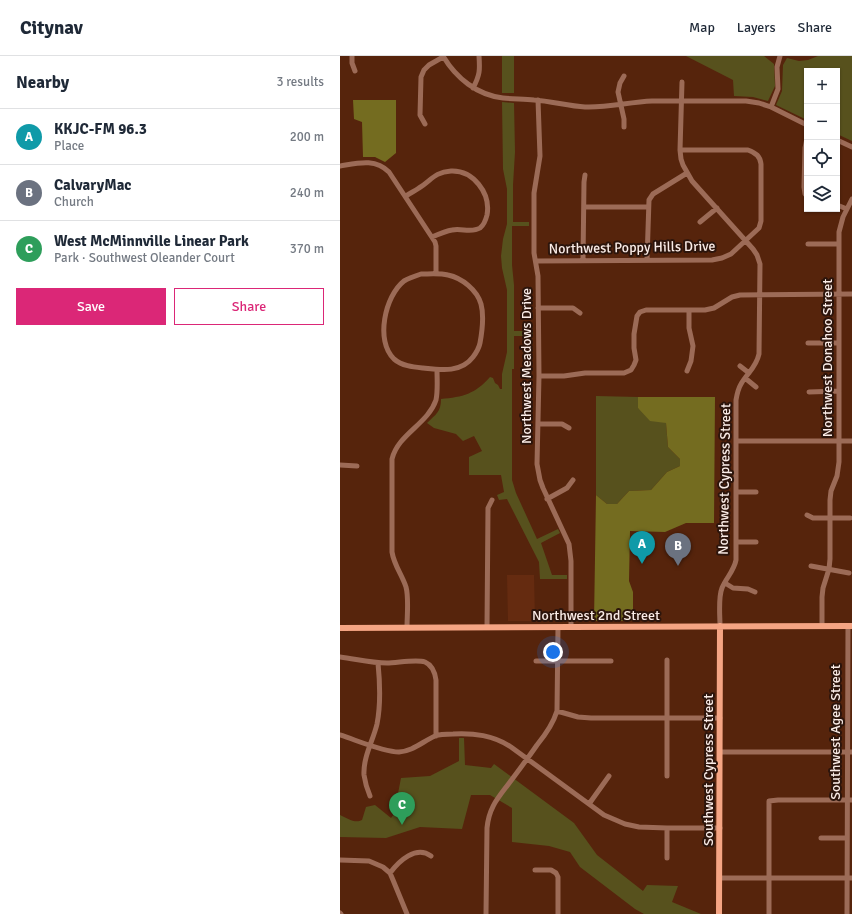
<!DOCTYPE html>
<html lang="en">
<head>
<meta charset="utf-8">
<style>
  body { margin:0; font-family:Signika,sans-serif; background:#f6f6f7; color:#1f2937 }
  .controls { position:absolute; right:12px; top:12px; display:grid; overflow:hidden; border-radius:0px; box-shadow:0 1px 3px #0004 }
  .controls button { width:36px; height:36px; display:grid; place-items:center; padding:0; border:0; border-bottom:1px solid #e0e1e3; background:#fff; color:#1f2937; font:20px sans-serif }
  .you { position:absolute; left:213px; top:596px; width:14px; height:14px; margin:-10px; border:3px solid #fff; border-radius:50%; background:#1a73e8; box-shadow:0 0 0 6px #1a73e833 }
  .badge { display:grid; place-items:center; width:26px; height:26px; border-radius:50%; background:#db2777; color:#fff; font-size:13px; font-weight:700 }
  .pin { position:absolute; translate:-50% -33px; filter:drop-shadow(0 1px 2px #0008) }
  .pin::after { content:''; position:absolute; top:21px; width:14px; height:12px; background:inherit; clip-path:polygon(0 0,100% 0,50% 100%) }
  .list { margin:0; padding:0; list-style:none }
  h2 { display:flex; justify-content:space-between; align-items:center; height:52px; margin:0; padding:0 16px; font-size:17px }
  h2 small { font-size:13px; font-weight:400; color:#747a83 }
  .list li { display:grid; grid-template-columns:26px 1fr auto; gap:12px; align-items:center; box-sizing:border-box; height:56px; padding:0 16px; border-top:1px solid #e0e1e3 }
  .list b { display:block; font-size:15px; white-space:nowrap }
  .list p { margin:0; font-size:13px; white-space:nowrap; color:#747a83 }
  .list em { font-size:13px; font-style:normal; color:#747a83 }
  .actions { display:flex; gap:8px; padding:12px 16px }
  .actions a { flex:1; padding:9px 0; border:1px solid #db2777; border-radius:0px; text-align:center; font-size:14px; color:#db2777 }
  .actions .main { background:#db2777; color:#fff }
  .icon { flex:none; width:22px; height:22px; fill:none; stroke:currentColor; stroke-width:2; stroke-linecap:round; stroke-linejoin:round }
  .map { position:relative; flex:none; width:512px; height:858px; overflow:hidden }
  header { display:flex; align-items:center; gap:24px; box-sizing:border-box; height:56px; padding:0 20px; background:#fff; border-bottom:1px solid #e0e1e3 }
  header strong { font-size:19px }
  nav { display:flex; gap:22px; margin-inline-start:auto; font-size:14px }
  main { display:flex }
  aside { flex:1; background:#fff }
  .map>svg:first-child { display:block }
  .built { fill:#652b10 }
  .green { fill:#57511d }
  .forest { fill:#746c20 }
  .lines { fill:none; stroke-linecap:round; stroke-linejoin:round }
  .minor { stroke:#9c6b57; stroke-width:5 }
  .major { stroke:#f5a584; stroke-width:6 }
  .labels { text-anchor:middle; stroke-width:4; stroke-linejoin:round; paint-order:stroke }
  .street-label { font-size:14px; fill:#faece7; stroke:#2c150c }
</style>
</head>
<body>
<header>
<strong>Citynav</strong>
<nav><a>Map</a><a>Layers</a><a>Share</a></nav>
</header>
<main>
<aside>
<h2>Nearby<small>3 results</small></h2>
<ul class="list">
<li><span class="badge" style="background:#0f9aa8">A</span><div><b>KKJC-FM 96.3</b><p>Place</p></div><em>200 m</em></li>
<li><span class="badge" style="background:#6b7280">B</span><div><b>CalvaryMac</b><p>Church</p></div><em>240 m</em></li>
<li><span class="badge" style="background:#2e9e5b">C</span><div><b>West McMinnville Linear Park</b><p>Park · Southwest Oleander Court</p></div><em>370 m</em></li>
</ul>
<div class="actions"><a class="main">Save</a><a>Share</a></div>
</aside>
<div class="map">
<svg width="512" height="858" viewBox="0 0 512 858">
  <rect width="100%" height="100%" fill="#56240c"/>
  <path class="built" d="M 167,519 L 194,519 L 195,565 L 168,565 Z"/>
  <path class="green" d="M 162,0 L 174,0 L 174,37 L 162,37 Z
    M 346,0 L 424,0 L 434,8 L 435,30 L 428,45 L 413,41 L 394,40 L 393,24 Z
    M 478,0 L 512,0 L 512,85 L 497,78 L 497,15 L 467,15 L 467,64 L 436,49 L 442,35 L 443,9 L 447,2 L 459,5 L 468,4 Z
    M 162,46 L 174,47 L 175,96 L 173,129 L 173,166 L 189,166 L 189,170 L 172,170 L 172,209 L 174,229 L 174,275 L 193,275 L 193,280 L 174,280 L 174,313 L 172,313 L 172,424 L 176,437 L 197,483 L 218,473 L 220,477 L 201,487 L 212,519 L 227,519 L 227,523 L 200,523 L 199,506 L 167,443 L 159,444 L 157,439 L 164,436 L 161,419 L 129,419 L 129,401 L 142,395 L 134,380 L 123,385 L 116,378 L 94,372 L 87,367 C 96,358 101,356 101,343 C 123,341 135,338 150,321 L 153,322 L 155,327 L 158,329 L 160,333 L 162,333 L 162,318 L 167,296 L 167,234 L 162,212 L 161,200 L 163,183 L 167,168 L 167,133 L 163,113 Z
    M 256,340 L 298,341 L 298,352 L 326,367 L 328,391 L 340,403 L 340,410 L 327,416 L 311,434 L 289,435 L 277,448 L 267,448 L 256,439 Z
    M 119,682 L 124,682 L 125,709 L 151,712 L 154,708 L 234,767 L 257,799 L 303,835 L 307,829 L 338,830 L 332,846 L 361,858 L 304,858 L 295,853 L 240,811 L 230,796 L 209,790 L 172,786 L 172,752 L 150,739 L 131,739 L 122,773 L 80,771 L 46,782 L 0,781 L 0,759 C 7,762 15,768 22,764 L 26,751 L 35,749 L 51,762 L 54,758 L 61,722 L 90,720 L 119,705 Z"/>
  <path class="forest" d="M 13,44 L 56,44 L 56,97 L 45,106 L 35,101 L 23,101 L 22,66 L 14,63 Z
    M 298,341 L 375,341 L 374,467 L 346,467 L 325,476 L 290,475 L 289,525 L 293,536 L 293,565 L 254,565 L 256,439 L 267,448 L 277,448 L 289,435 L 311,434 L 327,416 L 340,410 L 340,403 L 328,391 L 326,367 L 310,365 L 298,352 Z"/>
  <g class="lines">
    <path class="minor" d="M 12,0 L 12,7 L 15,15
      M 103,0 C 116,22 137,39 163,42 C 173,43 184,43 194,44 C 211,45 228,50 245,51 C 267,52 289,46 312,45 L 406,45 L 419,47 L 431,51 L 467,69
      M 342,26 L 340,94 L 341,103 L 343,109 L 352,125 L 413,193 L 417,199 L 420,208 L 419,298 C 416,312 407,317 401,328 C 398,333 397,338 396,344 L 396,504 C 394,515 386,522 382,532 C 378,542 380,559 380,570
      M 133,32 C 140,19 140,14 139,0
      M 198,44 L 200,100 L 194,137 L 194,197 L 198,220 L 199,320 L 197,408 L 200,424 L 203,432 L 229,488 L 231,505 L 231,571
      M 431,51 L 438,33 L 437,11 L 440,0
      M 85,68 L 80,59 L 81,21 L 84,14 L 89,9 L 103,1
      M 284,71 L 284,63 L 278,36 L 280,27 L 284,20
      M 467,82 L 465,92 L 464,131 L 465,138 L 467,140
      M 497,84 L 512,91
      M 0,110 C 18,107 35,102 49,116 L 95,186 L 96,190 L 96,218
      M 66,140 C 70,137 75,135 79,132 C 91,125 94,116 111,115 C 133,114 151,137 147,159 C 146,163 144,169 140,172 C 132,177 121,172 112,174 C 106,175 99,178 92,181
      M 497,149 L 507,153
      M 244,151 L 308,151
      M 360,166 L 377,152
      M 468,188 L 498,188
      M 243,204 L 244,126 L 245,119
      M 307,204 L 309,144 L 313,138 L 347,117
      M 196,205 L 372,204 L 382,202 L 391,198 L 419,172 L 421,165 L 421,108 C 420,100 416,97 408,94 L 340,94
      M 81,218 C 89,218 100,217 108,219 C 122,222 137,234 141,248 C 144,259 142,276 140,287 C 139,292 136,297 133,301 C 121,317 101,314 83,312 C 73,311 62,310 54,303 C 35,285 45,240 64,225 C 69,222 75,220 81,218 Z
      M 198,252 L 233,252 L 240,257
      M 468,287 L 499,287
      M 400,310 L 409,317
      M 347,315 L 351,305 L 353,290 L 349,272 L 349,254
      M 199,320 L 224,320 L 245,317 L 284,317 L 291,314 L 294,309 L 296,304 L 294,292 L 294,278 L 297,260 L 300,256 L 306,254 L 365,254 L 374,252 L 392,241 L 400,239 L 512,238
      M 405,322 L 416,331
      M 469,336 L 499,335
      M 198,368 L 222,368 L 229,372
      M 396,385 L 512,385
      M 0,409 L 17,410
      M 396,436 L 416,436
      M 207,443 L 227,432 L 233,424
      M 467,459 L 473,462 L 510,462
      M 396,486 L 416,486
      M 471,510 L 509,517
      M 385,527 L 393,532 L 408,533 L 415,536
      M 482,570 L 482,541 L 483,532 L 489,513 L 490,503 L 490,444 L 491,435 L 497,420 L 499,406 L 499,176 L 503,161 L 512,143
      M 67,571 C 67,560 69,542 66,531 C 62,519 54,509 52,496 L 52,403 C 58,378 88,368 96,344 C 98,335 97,323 97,314
      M 147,571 L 148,452 L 152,444
      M 0,601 C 16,603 31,607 47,607 C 57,607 76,603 85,606 C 92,609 95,617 96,624 L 96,680
      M 327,604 L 327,720
      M 196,605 L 271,605
      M 217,655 L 238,661 L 251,662 L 380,662
      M 0,679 C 16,684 43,696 59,696 C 73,695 82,686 95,680 C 100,678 107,678 113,678 C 134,677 153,679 171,691 L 264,759 L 285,768 L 299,771 L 327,772 L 380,772
      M 380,696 L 512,696
      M 30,740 C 27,733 25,726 24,719 C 23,701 33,685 37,668 C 41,648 40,627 38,607
      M 249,748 L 269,720
      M 481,782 L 507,782
      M 327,802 L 327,772
      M 0,804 L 29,805 L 43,811 L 50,817 L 53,824 L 67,858
      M 195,814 L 211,814 L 216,817 L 218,821 L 218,858
      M 50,817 C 59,805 76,789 91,800
      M 380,822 L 512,822
      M 0,857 L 1,858
      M 146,858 L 147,772 C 149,751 158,742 170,726 C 179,714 188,702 197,689 C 206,678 213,668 217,655 L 218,571
      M 429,858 L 429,745 L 438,744 L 512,744
      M 507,858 L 508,570"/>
    <path class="major" d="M 0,572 L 512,570
      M 379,858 L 380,570"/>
  </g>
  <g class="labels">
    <g class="street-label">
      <text transform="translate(292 191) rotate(-1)" y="5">Northwest Poppy Hills Drive</text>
      <text transform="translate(487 302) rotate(-90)" y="5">Northwest Donahoo Street</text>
      <text transform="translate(186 310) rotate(-90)" y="5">Northwest Meadows Drive</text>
      <text transform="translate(384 423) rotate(-89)" y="5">Northwest Cypress Street</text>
      <text x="256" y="564">Northwest 2nd Street</text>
      <text transform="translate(495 676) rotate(-90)" y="5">Southwest Agee Street</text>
      <text transform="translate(368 714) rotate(-90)" y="5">Southwest Cypress Street</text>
    </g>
  </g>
</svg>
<div class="controls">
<button>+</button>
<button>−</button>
<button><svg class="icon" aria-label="locate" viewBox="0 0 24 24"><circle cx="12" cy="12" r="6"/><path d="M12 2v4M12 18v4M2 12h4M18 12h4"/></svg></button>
<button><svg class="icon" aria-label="layers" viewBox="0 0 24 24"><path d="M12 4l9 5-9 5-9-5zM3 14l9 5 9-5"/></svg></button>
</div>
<div class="you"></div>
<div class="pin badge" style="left:302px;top:508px;background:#0f9aa8">A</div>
<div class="pin badge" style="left:338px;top:510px;background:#6b7280">B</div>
<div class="pin badge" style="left:62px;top:769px;background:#2e9e5b">C</div>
</div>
</main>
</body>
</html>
